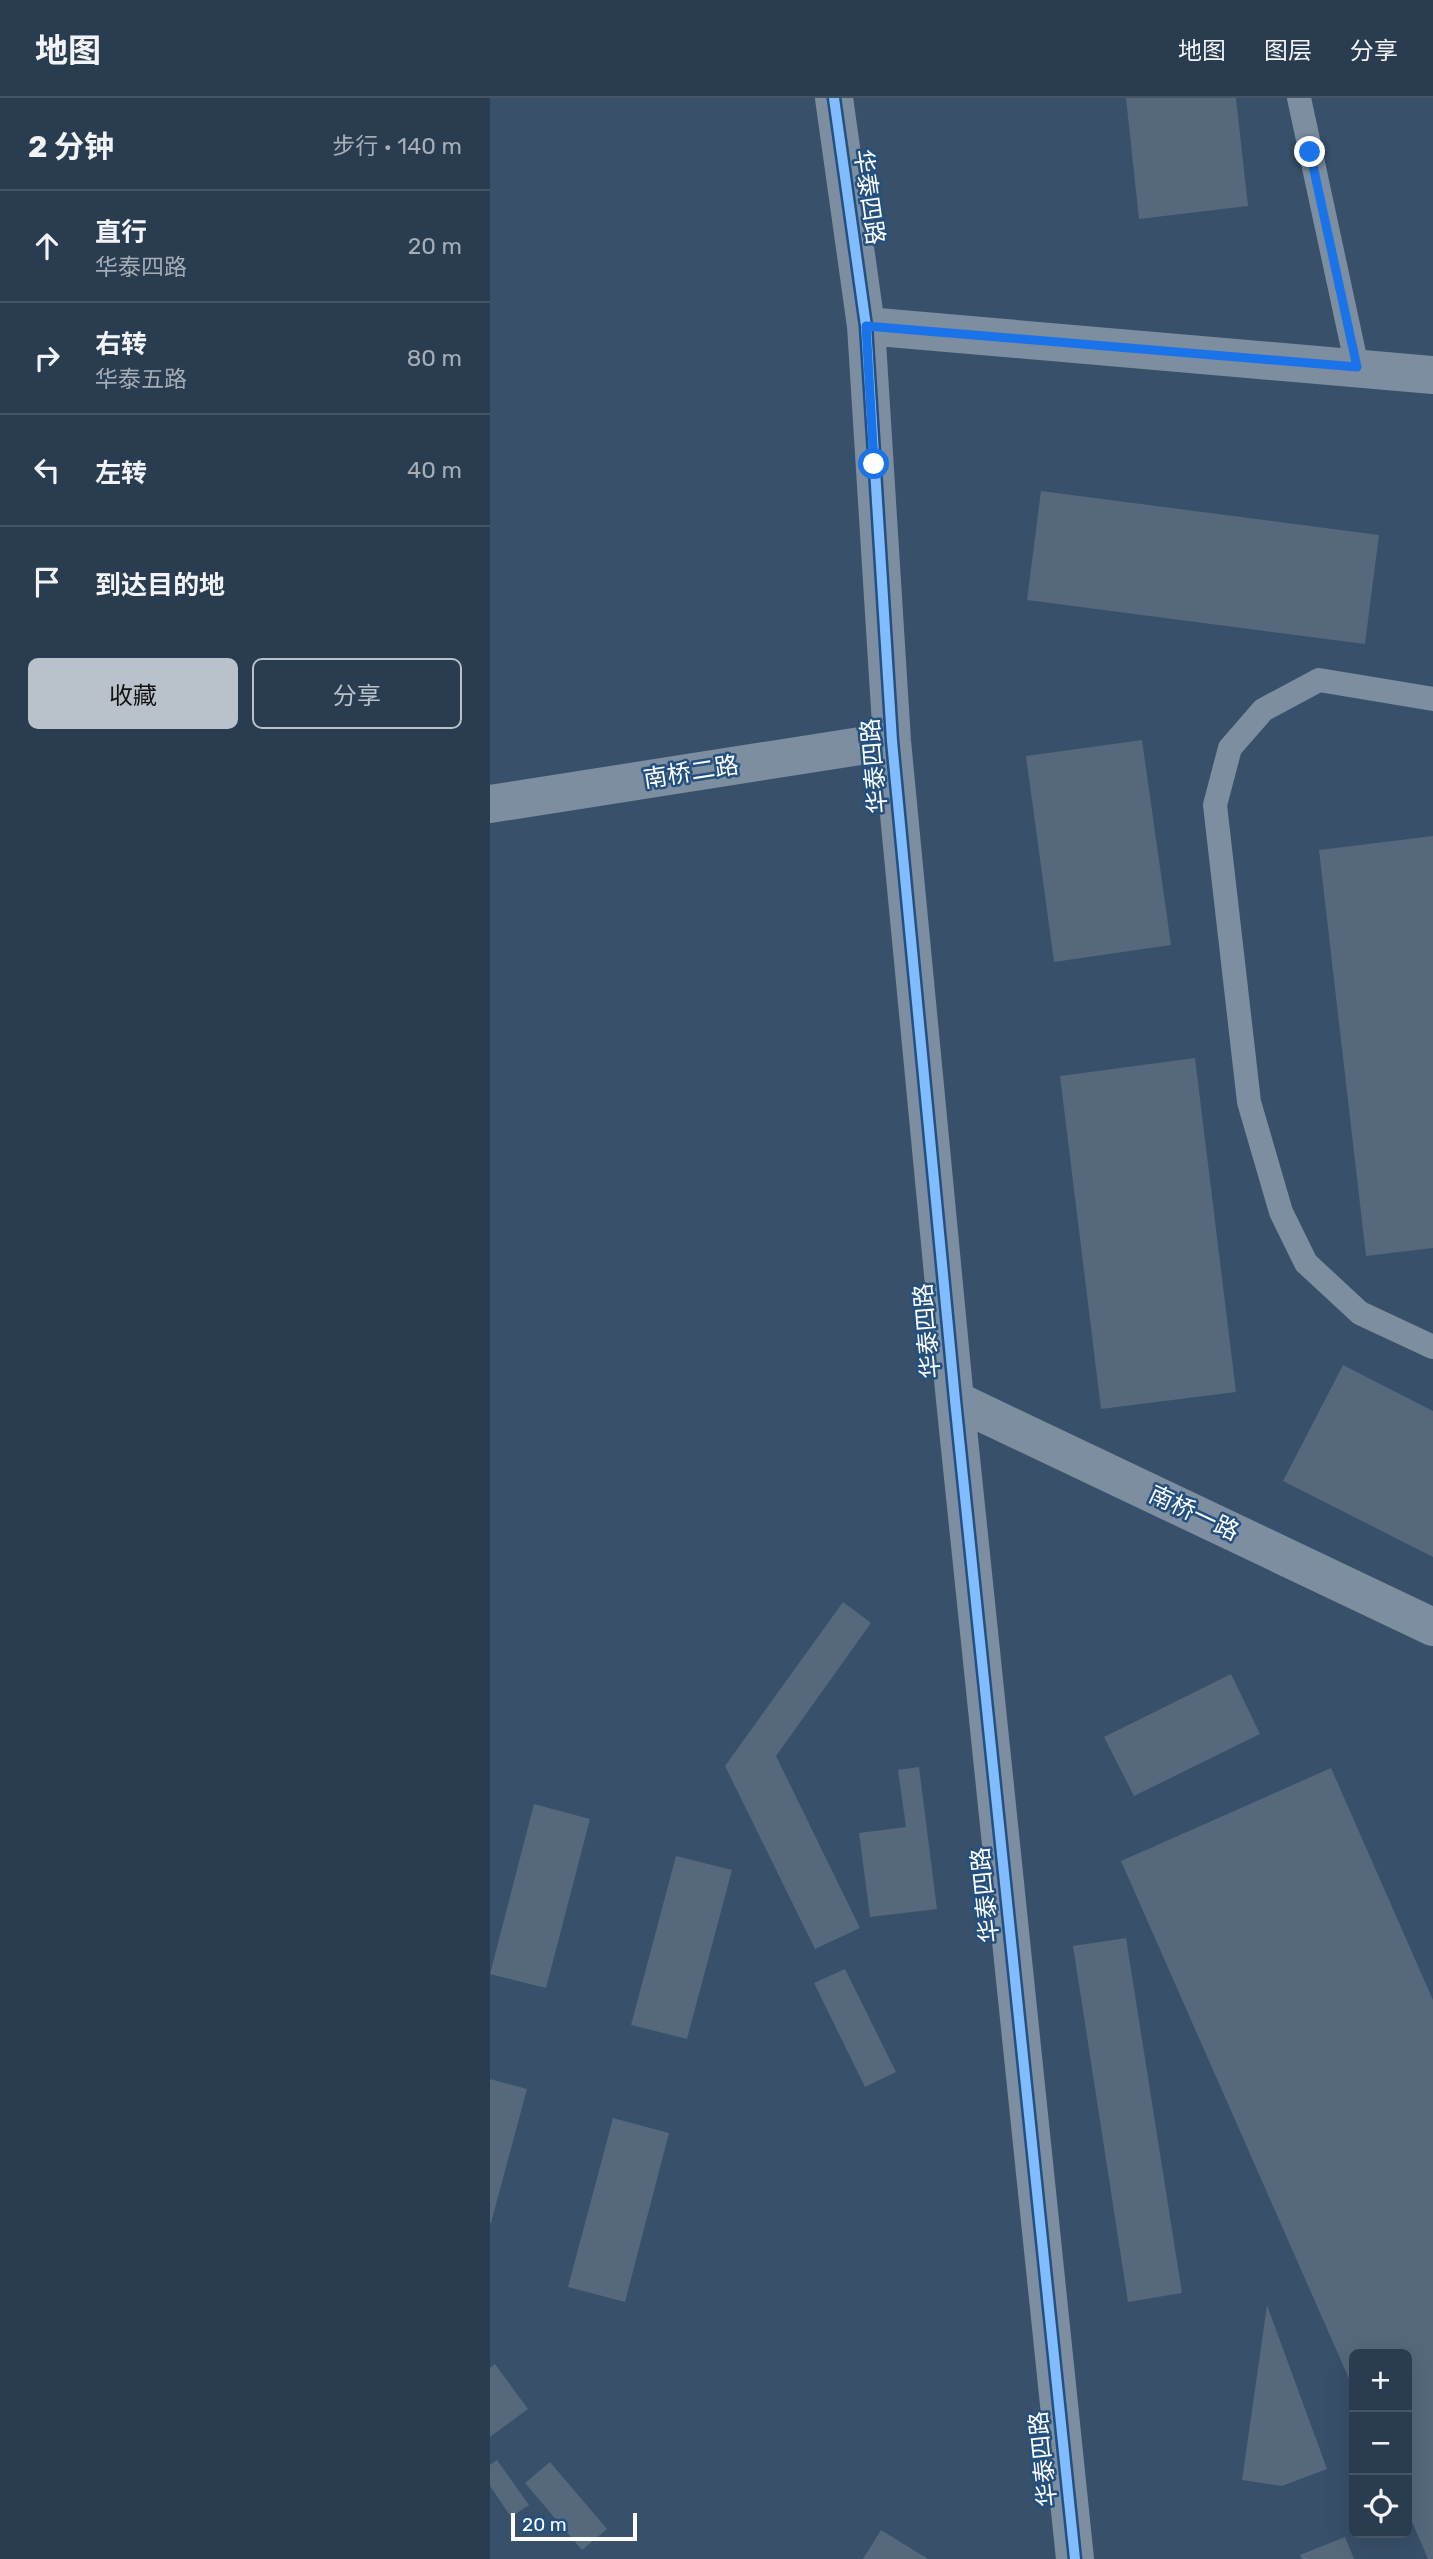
<!DOCTYPE html>
<html lang="zh">
<head>
<meta charset="utf-8">
<style>
  body { margin:0; font-family:Rubik,"Noto Sans SC",sans-serif; background:#364759; color:#f1f3f6 }
  .controls { position:absolute; right:21px; bottom:21px; display:grid; overflow:hidden; border-radius:10px; box-shadow:0 7px 28px #0002 }
  .controls button { width:63px; height:63px; display:grid; place-items:center; padding:0; border:0; border-bottom:2px solid #465666; background:#2a3c4f; color:#f1f3f6; font:35px sans-serif }
  .scale { position:absolute; left:21px; bottom:18px; width:126px; box-sizing:border-box; padding-left:7px; border:4px solid #fff; border-top:0; font-size:19px; line-height:24px; white-space:nowrap; color:#fff; -webkit-text-stroke:5px #23507e; paint-order:stroke }
  .stop { position:absolute; width:21px; height:21px; margin:-16px; border:5px solid #1a73e8; border-radius:50%; background:#fff }
  .stop.end { background:#1a73e8; border-color:#fff; box-shadow:0 2px 7px #0008 }
  .list { margin:0; padding:0; list-style:none }
  h2 { display:flex; justify-content:space-between; align-items:center; height:91px; margin:0; padding:0 28px; font-size:30px }
  h2 small { font-size:23px; font-weight:400; color:#a5adb7 }
  .list li { display:grid; grid-template-columns:46px 1fr auto; gap:21px; align-items:center; box-sizing:border-box; height:112px; padding:0 28px; border-top:2px solid #465666 }
  .list b { display:block; font-size:26px; white-space:nowrap }
  .list p { margin:0; font-size:23px; white-space:nowrap; color:#a5adb7 }
  .list em { font-size:23px; font-style:normal; color:#a5adb7 }
  .actions { display:flex; gap:14px; padding:21px 28px }
  .actions a { flex:1; padding:16px 0; border:2px solid #b9c2ca; border-radius:10px; text-align:center; font-size:24px; color:#b9c2ca }
  .actions .main { background:#b9c2ca; color:#111 }
  .icon { flex:none; width:38px; height:38px; fill:none; stroke:currentColor; stroke-width:2; stroke-linecap:round; stroke-linejoin:round }
  .map { position:relative; flex:none; width:943px; height:2461px; overflow:hidden }
  header { display:flex; align-items:center; gap:42px; box-sizing:border-box; height:98px; padding:0 35px; background:#2a3c4f; border-bottom:2px solid #465666 }
  header strong { font-size:33px }
  nav { display:flex; gap:38px; margin-inline-start:auto; font-size:24px }
  main { display:flex }
  aside { flex:1; background:#2a3c4f }
  .map>svg:first-child { display:block }
  .building { fill:#55687c }
  .lines { fill:none; stroke-linecap:round; stroke-linejoin:round }
  .lane { stroke:#7c8ea0; stroke-width:24 }
  .street { stroke:#7c8ea0; stroke-width:38 }
  .cycleway-casing { stroke:#23507e; stroke-width:15 }
  .cycleway { stroke:#80bcff; stroke-width:10 }
  .route { stroke:#1a73e8; stroke-width:9 }
  .labels { text-anchor:middle; stroke-width:5; stroke-linejoin:round; paint-order:stroke }
  .street-label { font-size:24px; fill:#fff; stroke:#23507e }
</style>
</head>
<body>
<header>
<strong>地图</strong>
<nav><a>地图</a><a>图层</a><a>分享</a></nav>
</header>
<main>
<aside>
<h2>2 分钟<small>步行 · 140 m</small></h2>
<ul class="list">
<li><svg class="icon" aria-label="ahead" viewBox="0 0 24 24"><path d="M12 20V5M6 11l6-6 6 6"/></svg><div><b>直行</b><p>华泰四路</p></div><em>20 m</em></li>
<li><svg class="icon" aria-label="right" viewBox="0 0 24 24"><path d="M7 20v-9h11M14 6l5 5-5 5"/></svg><div><b>右转</b><p>华泰五路</p></div><em>80 m</em></li>
<li><svg class="icon" aria-label="left" viewBox="0 0 24 24"><path d="M17 20v-9H6M10 6l-5 5 5 5"/></svg><div><b>左转</b></div><em>40 m</em></li>
<li><svg class="icon" aria-label="arrive" viewBox="0 0 24 24"><path d="M6 21V4h12l-3 4 3 4H6"/></svg><div><b>到达目的地</b></div></li>
</ul>
<div class="actions"><a class="main">收藏</a><a>分享</a></div>
</aside>
<div class="map">
<svg width="943" height="2461" viewBox="0 0 943 2461">
  <rect width="100%" height="100%" fill="#385069"/>
  <path class="building" d="M 636,0 L 746,0 L 758,108 L 649,121 Z
    M 551,393 L 889,437 L 875,546 L 537,502 Z
    M 652,642 L 681,847 L 564,864 L 536,658 Z
    M 943,738 L 943,1150 L 876,1158 L 829,752 Z
    M 705,960 L 746,1294 L 611,1311 L 570,978 Z
    M 853,1267 L 943,1313 L 943,1459 L 793,1383 Z
    M 353,1504 L 381,1525 L 286,1658 L 370,1830 L 325,1851 L 235,1668 Z
    M 741,1576 L 770,1636 L 644,1698 L 614,1639 Z
    M 429,1669 L 447,1811 L 380,1819 L 369,1735 L 416,1729 L 408,1672 Z
    M 841,1670 L 943,1902 L 943,2461 L 938,2461 L 917,2412 L 917,2256 L 864,2256 L 864,2292 L 631,1763 Z
    M 44,1706 L 100,1721 L 56,1890 L 0,1876 Z
    M 186,1758 L 242,1772 L 197,1941 L 141,1927 Z
    M 636,1840 L 692,2195 L 638,2204 L 583,1848 Z
    M 355,1871 L 406,1974 L 375,1989 L 324,1885 Z
    M 0,1981 L 37,1991 L 1,2125 L 0,2125 Z
    M 123,2020 L 179,2035 L 135,2204 L 78,2189 Z
    M 777,2207 L 837,2371 L 792,2388 L 752,2382 Z
    M 5,2266 L 38,2311 L 0,2339 L 0,2270 Z
    M 7,2362 L 39,2407 L 21,2419 L 0,2388 L 0,2367 Z
    M 60,2364 L 117,2431 L 92,2452 L 35,2385 Z
    M 391,2432 L 438,2461 L 373,2461 Z
    M 855,2439 L 864,2461 L 812,2461 L 810,2457 Z"/>
  <g class="lines">
    <path class="lane" d="M 809,0 L 867,269
      M 943,601 L 829,582 L 773,612 L 740,650 L 725,707 L 759,1004 L 791,1114 L 816,1165 L 870,1215 L 943,1249"/>
    <path class="street" d="M 344,0 L 376,228 L 402,643 L 465,1302 L 585,2461
      M 376,228 L 943,277
      M 0,706 L 402,643
      M 465,1302 L 943,1529"/>
    <g class="cycleway-casing">
      <path id="cycleway" d="M 344,0 L 376,228 L 402,643 L 465,1302 L 585,2461"/>
    </g>
    <use href="#cycleway" class="cycleway"/>
  </g>
  <g class="lines">
    <path class="route" d="M 384,366 L 376,228 L 867,269 L 820,54"/>
  </g>
  <g class="labels">
    <g class="street-label">
      <text transform="translate(379 99) rotate(82)" y="8">华泰四路</text>
      <text transform="translate(384 668) rotate(-95)" y="8">华泰四路</text>
      <text transform="translate(201 674) rotate(-9)" y="8">南桥二路</text>
      <text transform="translate(437 1233) rotate(-95)" y="8">华泰四路</text>
      <text transform="translate(704 1415) rotate(25)" y="8">南桥一路</text>
      <text transform="translate(495 1797) rotate(-96)" y="8">华泰四路</text>
      <text transform="translate(553 2361) rotate(-96)" y="8">华泰四路</text>
    </g>
  </g>
</svg>
<div class="controls">
<button>+</button>
<button>−</button>
<button><svg class="icon" aria-label="locate" viewBox="0 0 24 24"><circle cx="12" cy="12" r="6"/><path d="M12 2v4M12 18v4M2 12h4M18 12h4"/></svg></button>
</div>
<div class="scale">20 m</div>
<div class="stop" style="left:384px;top:366px"></div>
<div class="stop end" style="left:820px;top:54px"></div>
</div>
</main>
</body>
</html>
